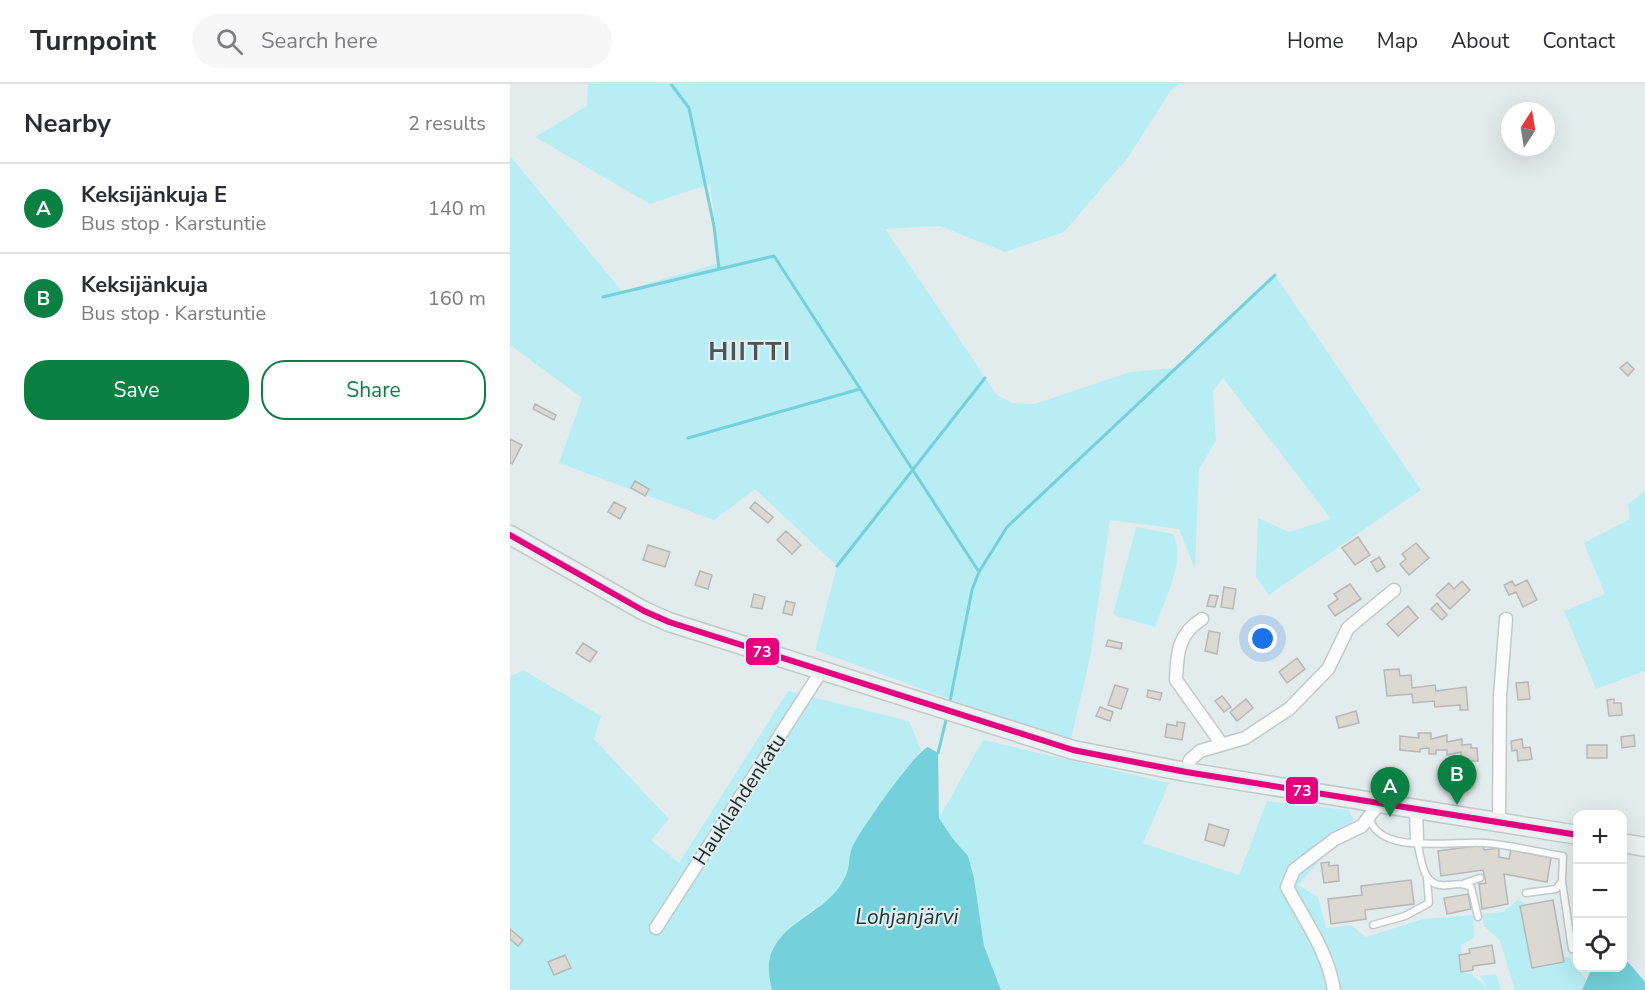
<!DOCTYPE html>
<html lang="en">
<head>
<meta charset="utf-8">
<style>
  body { margin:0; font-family:"Nunito Sans",sans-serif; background:#f7f7f7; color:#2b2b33 }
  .controls { position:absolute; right:18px; bottom:18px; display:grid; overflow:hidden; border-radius:12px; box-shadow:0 6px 24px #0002 }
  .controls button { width:54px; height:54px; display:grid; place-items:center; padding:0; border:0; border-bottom:2px solid #e1e1e2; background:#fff; color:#2b2b33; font:30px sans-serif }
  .compass { position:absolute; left:991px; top:18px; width:54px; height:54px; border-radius:50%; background:#fff; box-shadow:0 6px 24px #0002; rotate:12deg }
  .you { position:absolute; left:753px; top:555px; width:21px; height:21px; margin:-15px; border:4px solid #fff; border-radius:50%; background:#1a73e8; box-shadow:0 0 0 9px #1a73e833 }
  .badge { display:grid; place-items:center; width:39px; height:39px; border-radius:50%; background:#0b8043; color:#fff; font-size:20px; font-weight:700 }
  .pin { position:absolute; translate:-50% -50px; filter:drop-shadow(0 2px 3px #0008) }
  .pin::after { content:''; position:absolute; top:32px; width:21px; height:18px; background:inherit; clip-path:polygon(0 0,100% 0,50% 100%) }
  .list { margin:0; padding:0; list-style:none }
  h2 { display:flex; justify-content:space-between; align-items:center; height:78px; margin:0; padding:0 24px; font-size:26px }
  h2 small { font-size:20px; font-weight:400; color:#7c7c81 }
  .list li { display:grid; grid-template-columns:39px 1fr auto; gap:18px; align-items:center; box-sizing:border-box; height:90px; padding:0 24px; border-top:2px solid #e1e1e2 }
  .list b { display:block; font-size:22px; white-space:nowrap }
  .list p { margin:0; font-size:20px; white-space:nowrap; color:#7c7c81 }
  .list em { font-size:20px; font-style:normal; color:#7c7c81 }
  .actions { display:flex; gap:12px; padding:18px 24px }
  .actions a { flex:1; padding:14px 0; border:2px solid #0b8043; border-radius:24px; text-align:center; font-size:21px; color:#0b8043 }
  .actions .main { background:#0b8043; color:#fff }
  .icon { flex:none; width:33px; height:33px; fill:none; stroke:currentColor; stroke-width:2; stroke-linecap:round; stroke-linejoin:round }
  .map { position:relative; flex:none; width:1135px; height:906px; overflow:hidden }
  header { display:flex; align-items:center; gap:36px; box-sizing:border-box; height:84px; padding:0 30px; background:#fff; border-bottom:2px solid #e1e1e2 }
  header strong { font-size:28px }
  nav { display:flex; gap:33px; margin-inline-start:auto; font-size:21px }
  .search { width:420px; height:54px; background:#f7f7f7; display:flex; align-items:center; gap:15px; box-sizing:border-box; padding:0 21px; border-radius:33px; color:#7c7c81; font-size:22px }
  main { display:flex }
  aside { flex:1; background:#fff }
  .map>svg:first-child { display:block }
  .green { fill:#b8edf4 }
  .water { fill:#74d0da }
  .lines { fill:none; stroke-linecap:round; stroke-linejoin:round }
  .stream { stroke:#74d0da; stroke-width:3 }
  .building { fill:#dcd8d2; stroke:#b6b8b7; stroke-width:1.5 }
  .lane-casing { stroke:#c2c9ca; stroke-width:9 }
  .street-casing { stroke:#c2c9ca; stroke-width:15 }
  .secondary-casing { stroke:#c2c9ca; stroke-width:21 }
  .lane { stroke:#fbfcfc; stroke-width:6 }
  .street { stroke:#fbfcfc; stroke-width:12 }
  .secondary { stroke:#ecf1f2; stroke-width:18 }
  .bus-1-casing { stroke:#dfeff1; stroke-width:10 }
  .bus-1 { stroke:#e5007d; stroke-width:6 }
  .labels { text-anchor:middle; stroke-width:4.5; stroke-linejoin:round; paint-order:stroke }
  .street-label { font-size:20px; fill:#202727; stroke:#dfeff1 }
  .water-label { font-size:21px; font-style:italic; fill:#1e3437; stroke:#dfeff1 }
  .district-label { font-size:26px; font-weight:bold; letter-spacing:1.5px; fill:#485658; stroke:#dfeff1 }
  .line-badge { stroke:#dfeff1; stroke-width:2 }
  .badge-label { font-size:16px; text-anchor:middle; font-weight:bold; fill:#fff }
</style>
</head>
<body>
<header>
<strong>Turnpoint</strong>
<div class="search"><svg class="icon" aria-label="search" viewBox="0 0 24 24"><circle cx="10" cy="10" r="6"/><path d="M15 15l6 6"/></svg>Search here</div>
<nav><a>Home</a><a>Map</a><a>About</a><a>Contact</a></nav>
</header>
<main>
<aside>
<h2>Nearby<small>2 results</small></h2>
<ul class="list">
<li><span class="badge">A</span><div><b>Keksijänkuja E</b><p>Bus stop · Karstuntie</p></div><em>140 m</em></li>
<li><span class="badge">B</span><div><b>Keksijänkuja</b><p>Bus stop · Karstuntie</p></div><em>160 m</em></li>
</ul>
<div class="actions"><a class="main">Save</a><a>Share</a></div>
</aside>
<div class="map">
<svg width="1135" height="906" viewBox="0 0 1135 906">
  <rect width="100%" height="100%" fill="#e3eced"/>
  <path class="green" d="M 78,0 L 670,0 L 661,6 L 619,72 L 554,148 L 495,168 L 430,142 L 375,145 L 487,311 L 502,319 L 525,320 L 620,288 L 666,284 L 765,191 L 911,406 L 759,511 L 746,493 L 748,434 L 779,448 L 821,435 L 713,294 L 703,307 L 706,357 L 689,385 L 685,485 L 669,445 L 600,436 L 580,574 L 560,659 L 305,566 L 327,482 L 245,405 L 204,436 L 49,379 L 72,314 L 0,261 L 0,72 L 112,207 L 210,179 L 200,100 L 140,120 L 25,53 L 77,22 Z
    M 1135,407 L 1135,587 L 1086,605 L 1054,527 L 1095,510 L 1074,459 L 1120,435 L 1118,420 Z
    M 626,443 L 663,450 C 677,475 654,517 645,543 L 603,531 Z
    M 13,586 L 91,632 L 84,655 L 159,735 L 141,756 L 169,779 L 278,607 L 399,637 L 411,666 C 391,696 364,722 347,755 C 338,771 342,786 331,802 C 317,821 293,829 279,846 C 274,851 259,886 259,893 C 259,897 261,902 262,906 L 0,906 L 0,593 Z
    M 473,656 L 659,699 L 633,759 L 729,791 L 757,717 L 839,726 L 844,738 L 788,801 L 808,813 L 816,844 L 841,841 L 856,853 L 913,835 L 963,831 L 964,854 L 951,861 L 953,888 L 961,890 L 977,903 L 970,892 L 986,890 L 991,906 L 491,906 L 474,862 L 464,794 L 458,772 L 443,755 L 429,734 Z
    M 1008,816 L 1019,822 L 1025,875 L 1059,873 L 1076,896 L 1072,906 L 1005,906 L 990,857 L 974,842 L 972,830 L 993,828 Z"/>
  <path class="water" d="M 418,663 L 428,669 L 429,734 L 443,755 L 458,772 L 464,794 L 474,862 L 491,906 L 262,906 C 259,894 257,882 261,870 C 272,838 316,827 332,799 C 342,782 337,778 342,764 C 348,748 406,667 418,663 Z
    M 1118,878 L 1135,898 L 1135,906 L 1072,906 L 1082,884 L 1112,884 L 1113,879 Z"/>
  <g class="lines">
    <path class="stream" d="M 161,0 L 179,24 L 204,142 L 209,185
      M 93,213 L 264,172 L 469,488
      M 178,354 L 350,305
      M 327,482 L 475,294
      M 440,617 L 462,506 L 469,488 L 497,443 L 765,191
      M 428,669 L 436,636"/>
  </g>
  <path class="building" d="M 1117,278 L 1124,285 L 1118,292 L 1110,284 Z
    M 25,320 L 46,331 L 44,336 L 23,325 Z
    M 0,355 L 12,361 L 2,380 L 0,379 Z
    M 125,397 L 139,405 L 135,412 L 121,404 Z
    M 104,418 L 116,424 L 110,435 L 98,428 Z
    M 245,418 L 263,433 L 258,439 L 240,424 Z
    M 276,447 L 291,461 L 282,470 L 267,456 Z
    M 848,453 L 860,471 L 845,481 L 832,464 Z
    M 906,459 L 919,474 L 899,491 L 890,480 L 896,475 L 892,470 Z
    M 138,461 L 160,468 L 155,483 L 133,476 Z
    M 869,473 L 875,483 L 867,488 L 861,478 Z
    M 190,487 L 202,491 L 198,505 L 185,501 Z
    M 1017,496 L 1027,516 L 1013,523 L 1006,508 L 999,511 L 994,501 L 1002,497 L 1005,502 Z
    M 952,497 L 960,506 L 940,525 L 926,511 L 939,499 L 944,505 Z
    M 840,500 L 851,515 L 825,532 L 818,522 L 828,515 L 824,510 Z
    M 714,503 L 726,505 L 723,525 L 711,523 Z
    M 244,510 L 255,513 L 252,525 L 241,523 Z
    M 700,511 L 708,512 L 705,523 L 697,522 Z
    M 276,517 L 285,519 L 282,531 L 273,529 Z
    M 927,519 L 937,531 L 932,536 L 921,525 Z
    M 898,522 L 908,534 L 888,552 L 877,540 Z
    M 699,547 L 710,549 L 707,570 L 695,567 Z
    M 598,556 L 612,559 L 611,565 L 596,562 Z
    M 73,559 L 87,568 L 80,578 L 66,569 Z
    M 787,574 L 795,585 L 777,599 L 769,588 Z
    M 889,585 L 890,592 L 901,591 L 902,604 L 925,601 L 926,607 L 956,603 L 958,626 L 950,626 L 950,621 L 925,623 L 924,617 L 903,619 L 902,610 L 877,612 L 874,586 Z
    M 1018,598 L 1020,615 L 1008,616 L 1006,599 Z
    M 605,601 L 618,605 L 611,625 L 598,621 Z
    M 638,606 L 652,609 L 650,616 L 637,613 Z
    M 712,612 L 721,623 L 714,628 L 705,617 Z
    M 736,615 L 743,624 L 727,637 L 720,628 Z
    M 1104,615 L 1104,619 L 1111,619 L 1112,631 L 1099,632 L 1097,616 Z
    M 590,623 L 603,628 L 600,637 L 586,632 Z
    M 846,627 L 849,639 L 829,644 L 826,633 Z
    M 667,638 L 675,639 L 672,656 L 655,653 L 657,640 L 667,642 Z
    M 908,649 L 921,649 L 921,655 L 937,651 L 937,658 L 952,655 L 952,661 L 961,660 L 961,664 L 967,664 L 968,677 L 957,677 L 956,674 L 951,674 L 951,668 L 937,671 L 937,666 L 926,666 L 926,670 L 919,670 L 919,664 L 910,665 L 910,668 L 890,666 L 890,652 L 909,654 Z
    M 1124,651 L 1125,662 L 1112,664 L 1111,653 Z
    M 1012,655 L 1013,664 L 1020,663 L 1022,675 L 1008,677 L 1007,666 L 1002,667 L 1001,657 Z
    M 1077,661 L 1097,661 L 1097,674 L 1077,674 Z
    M 699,740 L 719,746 L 714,762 L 695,756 Z
    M 973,761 L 974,766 L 989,764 L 989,773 L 999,775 L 1001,766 L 1041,774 L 1037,798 L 994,790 L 998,820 L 972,825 L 969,800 L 976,799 L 973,786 L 931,792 L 928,767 Z
    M 819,778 L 819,782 L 828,781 L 829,797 L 814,799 L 811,779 Z
    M 901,796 L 904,820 L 855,826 L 856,835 L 821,840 L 818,815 L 852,811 L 851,802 Z
    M 958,810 L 961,825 L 937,830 L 934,814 Z
    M 1043,816 L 1054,878 L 1022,884 L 1010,822 Z
    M 0,845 L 13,856 L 8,862 L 0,855 Z
    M 982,861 L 985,879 L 963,882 L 963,886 L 951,888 L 949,871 L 960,869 L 959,865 Z
    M 55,871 L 61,884 L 44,891 L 38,878 Z"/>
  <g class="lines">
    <g class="lane-casing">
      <path id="lane" d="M 859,732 C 867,773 944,756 975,759 C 1001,761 1027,768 1053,772 L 1052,797 L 1062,865
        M 907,757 C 912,777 912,805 938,801 C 948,800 953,799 961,803 L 968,833
        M 955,799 L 970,794
        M 1016,809 L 1046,805 L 1052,797
        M 863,841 L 895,832 L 919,819 L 917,795"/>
    </g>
    <g class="street-casing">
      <path id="street" d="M 692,535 C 668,550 667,569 666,596 L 711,659
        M 676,688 L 680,676 L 690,667 L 735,654 L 779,625 L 818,585 L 838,544 L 884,506
        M 906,724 L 907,757
        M 989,737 L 990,612 L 996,535
        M 146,844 L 312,586
        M 824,906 C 818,868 795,837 777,803 L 784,786 L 825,755 L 852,742 L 870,718"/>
    </g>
    <g class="secondary-casing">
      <path id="secondary" d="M 0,451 L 134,527 L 159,538 L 563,666 L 676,688 L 1068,751
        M 1112,759 L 1135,763"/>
    </g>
    <use href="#lane" class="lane"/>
    <use href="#street" class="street"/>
    <use href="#secondary" class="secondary"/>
    <g class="bus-1-casing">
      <path id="bus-1" d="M 0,451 L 134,527 L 159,538 L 563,666 L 676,688 L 1068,751"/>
    </g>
    <use href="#bus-1" class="bus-1"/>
  </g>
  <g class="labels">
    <g class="street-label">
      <text transform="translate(229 715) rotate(-57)" y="7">Haukilahdenkatu</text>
    </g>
    <g class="water-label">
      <text x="397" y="840">Lohjanjärvi</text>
    </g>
    <g class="district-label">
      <text x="240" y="276">HIITTI</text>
    </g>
  </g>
  <g class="line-badge">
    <rect x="235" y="553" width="35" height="29" rx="6" fill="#e5007d"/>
    <rect x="775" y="692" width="34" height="29" rx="6" fill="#e5007d"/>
  </g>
  <g class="badge-label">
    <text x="252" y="573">73</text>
    <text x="792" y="712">73</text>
  </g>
</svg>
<div class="controls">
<button>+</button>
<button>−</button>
<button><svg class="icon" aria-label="locate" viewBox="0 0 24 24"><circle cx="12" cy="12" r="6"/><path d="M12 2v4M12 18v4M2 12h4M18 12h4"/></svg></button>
</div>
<svg class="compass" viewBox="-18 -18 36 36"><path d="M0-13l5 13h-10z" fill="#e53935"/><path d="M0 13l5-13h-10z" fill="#7c7c81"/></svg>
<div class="you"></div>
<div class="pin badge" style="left:880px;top:733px">A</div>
<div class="pin badge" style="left:947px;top:721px">B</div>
</div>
</main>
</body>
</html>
